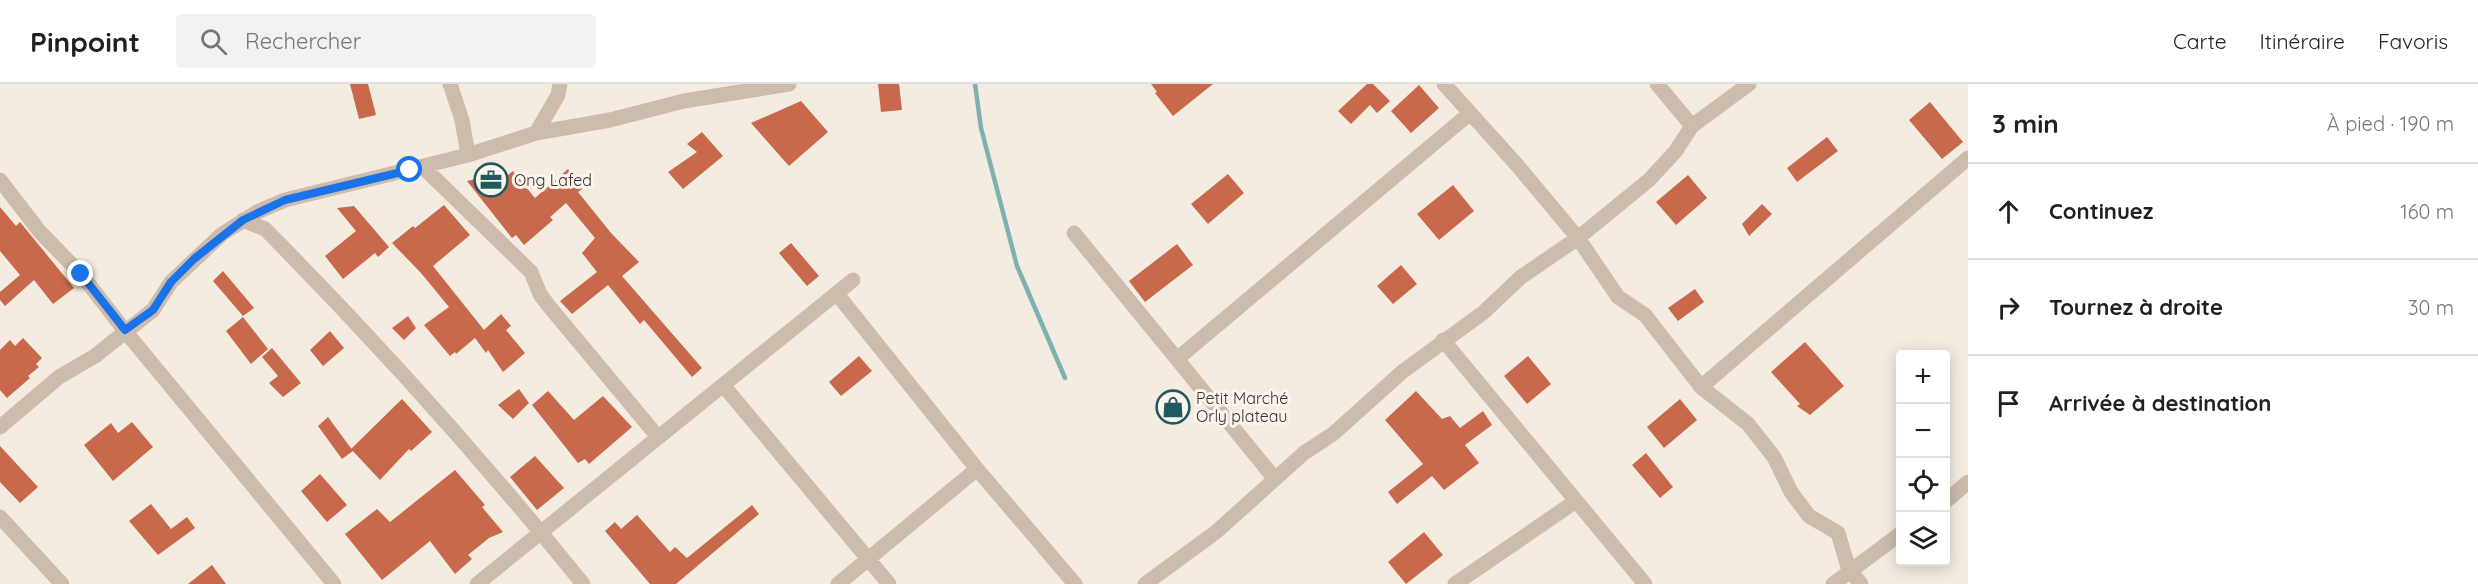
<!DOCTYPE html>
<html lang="fr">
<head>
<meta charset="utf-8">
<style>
  body { margin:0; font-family:Quicksand,sans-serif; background:#f2f2f2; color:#202124 }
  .controls { position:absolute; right:18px; bottom:18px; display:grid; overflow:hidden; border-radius:6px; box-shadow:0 3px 15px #0003 }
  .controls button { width:54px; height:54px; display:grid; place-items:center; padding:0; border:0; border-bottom:2px solid #e0e0e0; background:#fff; color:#202124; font:30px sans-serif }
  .stop { position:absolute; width:18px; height:18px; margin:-14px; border:4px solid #1a73e8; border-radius:50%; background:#fff }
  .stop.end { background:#1a73e8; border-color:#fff; box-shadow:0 2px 6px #0008 }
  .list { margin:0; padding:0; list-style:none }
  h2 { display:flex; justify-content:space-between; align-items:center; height:78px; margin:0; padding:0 24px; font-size:26px }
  h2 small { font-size:20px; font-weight:400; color:#757577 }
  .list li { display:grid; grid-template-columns:39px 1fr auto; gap:18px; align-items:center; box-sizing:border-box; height:96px; padding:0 24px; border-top:2px solid #e0e0e0 }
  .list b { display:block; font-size:22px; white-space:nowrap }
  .list em { font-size:20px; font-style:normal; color:#757577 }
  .icon { flex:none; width:33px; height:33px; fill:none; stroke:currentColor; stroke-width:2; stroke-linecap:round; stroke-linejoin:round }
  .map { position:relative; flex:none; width:1968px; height:500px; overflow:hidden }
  header { display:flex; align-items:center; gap:36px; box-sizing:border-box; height:84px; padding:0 30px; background:#fff; border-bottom:2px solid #e0e0e0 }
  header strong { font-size:28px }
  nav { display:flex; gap:33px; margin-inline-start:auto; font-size:21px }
  .search { width:420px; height:54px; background:#f2f2f2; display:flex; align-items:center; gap:15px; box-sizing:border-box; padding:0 21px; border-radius:6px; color:#757577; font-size:22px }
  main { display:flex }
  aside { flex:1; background:#fff }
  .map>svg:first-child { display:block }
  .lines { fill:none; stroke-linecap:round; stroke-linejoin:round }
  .stream { stroke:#7fb0b2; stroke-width:4.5 }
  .building { fill:#c8694b }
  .minor { stroke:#cdbbac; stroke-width:15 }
  .route { stroke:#1a73e8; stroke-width:8 }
  .labels { text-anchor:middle; stroke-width:6; stroke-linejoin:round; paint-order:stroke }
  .poi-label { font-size:16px; fill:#3b302b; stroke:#fbf5ee; text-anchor:start }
</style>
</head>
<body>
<header>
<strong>Pinpoint</strong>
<div class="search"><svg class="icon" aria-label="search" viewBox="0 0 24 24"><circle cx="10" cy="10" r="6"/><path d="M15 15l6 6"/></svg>Rechercher</div>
<nav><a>Carte</a><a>Itinéraire</a><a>Favoris</a></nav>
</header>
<main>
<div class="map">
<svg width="1968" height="500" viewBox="0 0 1968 500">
  <rect width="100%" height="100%" fill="#f4ebe1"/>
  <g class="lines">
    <path class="stream" d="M 975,0 L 981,44 L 1017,182 L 1065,294"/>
  </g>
  <path class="building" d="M 350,0 L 368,0 L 376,31 L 359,35 Z
    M 878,0 L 899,0 L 902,26 L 881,28 Z
    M 1151,0 L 1213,0 L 1173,32 L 1155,9 L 1157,8 Z
    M 1367,0 L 1373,0 L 1390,17 L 1377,29 L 1370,21 L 1351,40 L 1338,27 Z
    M 1419,1 L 1439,24 L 1411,49 L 1391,27 Z
    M 801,17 L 828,48 L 789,82 L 751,39 Z
    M 1930,18 L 1963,58 L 1942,75 L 1909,36 Z
    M 702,48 L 723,72 L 683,105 L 668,88 L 697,68 L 687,60 Z
    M 1827,53 L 1838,67 L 1797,98 L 1787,84 Z
    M 568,85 L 582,105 L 578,108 L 611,149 L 639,178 L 622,192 L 702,284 L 692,293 L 644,236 L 640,240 L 608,201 L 572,230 L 560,217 L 597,188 L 582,169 L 595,154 L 566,119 L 550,133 L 553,136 L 524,161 L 516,151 L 512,154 L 467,97 L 506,88 L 508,91 L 513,87 L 535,114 Z
    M 1228,90 L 1244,109 L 1208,140 L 1191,120 Z
    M 1688,91 L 1707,114 L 1676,141 L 1656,118 Z
    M 1453,101 L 1474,127 L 1439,156 L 1417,130 Z
    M 1762,120 L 1772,130 L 1749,152 L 1742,140 Z
    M 444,121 L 470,151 L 433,182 L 484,246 L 501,230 L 511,242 L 506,246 L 525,269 L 503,288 L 488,266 L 486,269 L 475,254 L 456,270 L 455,268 L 450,272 L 424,241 L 449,223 L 421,189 L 392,159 L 413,142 L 415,144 Z
    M 354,122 L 389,163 L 378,173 L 375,169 L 343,195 L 325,172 L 356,147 L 337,124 Z
    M 0,123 L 16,142 L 20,138 L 74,204 L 53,220 L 34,196 L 5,222 L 0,216 L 0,208 L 20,191 L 0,167 Z
    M 791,159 L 819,192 L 807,202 L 779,169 Z
    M 1177,160 L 1193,181 L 1145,218 L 1129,197 Z
    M 1401,181 L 1417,200 L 1393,220 L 1377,202 Z
    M 223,187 L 254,224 L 243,232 L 213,197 Z
    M 1695,205 L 1704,218 L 1678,237 L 1668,224 Z
    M 408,232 L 416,244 L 404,256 L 392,244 Z
    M 243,233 L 268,265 L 251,280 L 226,247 Z
    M 330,247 L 344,264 L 323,282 L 310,266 Z
    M 23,254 L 42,274 L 36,280 L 39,283 L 28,292 L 30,294 L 7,314 L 0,306 L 0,266 L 10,256 L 15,262 Z
    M 1805,258 L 1844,302 L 1810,331 L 1797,322 L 1800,320 L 1771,288 Z
    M 272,264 L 301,299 L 283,313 L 269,299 L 278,292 L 262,273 Z
    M 859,272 L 872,287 L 841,312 L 829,298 Z
    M 1528,272 L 1551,300 L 1527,320 L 1504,292 Z
    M 519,305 L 529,319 L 513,335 L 498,321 Z
    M 548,307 L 574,336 L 603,312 L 632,343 L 589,380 L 585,375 L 578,379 L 532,321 Z
    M 1416,307 L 1442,335 L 1450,332 L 1460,344 L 1483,327 L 1492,341 L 1465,361 L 1479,379 L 1444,406 L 1432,392 L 1397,420 L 1388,408 L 1423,380 L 1385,336 Z
    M 402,315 L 432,348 L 411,367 L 409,365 L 380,396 L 351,365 Z
    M 1680,315 L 1697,336 L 1664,364 L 1647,343 Z
    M 328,333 L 353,367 L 342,375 L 318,342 Z
    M 132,338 L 153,363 L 113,397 L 84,361 L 111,339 L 118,349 Z
    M 0,362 L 38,403 L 20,419 L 0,398 Z
    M 1646,369 L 1673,403 L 1660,414 L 1632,381 Z
    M 535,372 L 564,404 L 537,426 L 510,393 Z
    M 455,386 L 485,421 L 482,423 L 503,448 L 489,454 L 468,471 L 472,475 L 455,490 L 430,457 L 382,496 L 345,450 L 377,425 L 390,438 Z
    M 320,390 L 347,421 L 327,438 L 301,407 Z
    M 151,420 L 171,445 L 187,433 L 195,444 L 158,471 L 129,437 Z
    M 752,421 L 759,430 L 676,500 L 650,500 L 605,447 L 615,438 L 621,445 L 637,431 L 670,468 L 675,463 L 687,474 Z
    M 1424,448 L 1443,471 L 1406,500 L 1388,478 Z
    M 212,481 L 226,500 L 188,500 Z"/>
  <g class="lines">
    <path class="minor" d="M 450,0 L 462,36 L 468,71
      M 1444,0 L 1517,81 L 1578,154 L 1618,213 L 1645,231 L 1701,303 L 1748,340 L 1774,373 L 1791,408 L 1809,432 L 1838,449 L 1849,486 L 1861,500
      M 1657,0 L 1692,42
      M 536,49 L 558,11 L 560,0
      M 423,83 L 531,188 L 540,210 L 548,221 L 658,353
      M 0,96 L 40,148 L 81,190 L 125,247 L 334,500
      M 243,136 L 265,145 C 377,258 483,376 583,500
      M 1074,149 L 1275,395
      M 837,210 L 977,385 L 1075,500
      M 1443,256 L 1645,500
      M 1177,275 L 1469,30
      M 723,301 L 889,500
      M 1701,303 L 1968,74
      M 0,343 L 59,293 L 95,272 L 153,226 L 171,198 L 222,150 L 257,128 L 285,116 L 468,71 L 536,49 L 610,36 L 684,17 L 789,0
      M 1946,417 L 1968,398
      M 0,433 L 62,500
      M 477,500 L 853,196
      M 838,500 L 977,385
      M 1145,500 L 1216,448 L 1304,369 L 1333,350 L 1402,288 L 1484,228 L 1521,193 L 1578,154 L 1649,96 L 1675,68 L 1692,42 L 1749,0
      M 1455,500 L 1576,417
      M 1833,500 L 1900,450"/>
  </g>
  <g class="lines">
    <path class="route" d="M 81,190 L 125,246 L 153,226 L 171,198 L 194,175 L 243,136 L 285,116 L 410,86"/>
  </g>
  <defs>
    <g id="office-ring" transform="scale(1.725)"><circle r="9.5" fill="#fbf5ee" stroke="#1f5a5e" stroke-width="1.5"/><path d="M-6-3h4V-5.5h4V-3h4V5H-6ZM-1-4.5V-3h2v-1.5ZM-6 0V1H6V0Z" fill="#1f5a5e"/></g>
    <g id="shop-ring" transform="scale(1.725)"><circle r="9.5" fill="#fbf5ee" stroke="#1f5a5e" stroke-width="1.5"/><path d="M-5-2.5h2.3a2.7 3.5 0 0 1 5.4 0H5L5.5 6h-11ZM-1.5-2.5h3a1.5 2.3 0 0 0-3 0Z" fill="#1f5a5e"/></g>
  </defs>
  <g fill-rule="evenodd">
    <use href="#office-ring" x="491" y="96"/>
    <use href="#shop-ring" x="1173" y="323"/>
  </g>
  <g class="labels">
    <g class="poi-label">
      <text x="514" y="102">Ong Lafed</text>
      <text x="1196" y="320">Petit Marché<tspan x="1196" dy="18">Orly plateau</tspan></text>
    </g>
  </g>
</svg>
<div class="controls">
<button>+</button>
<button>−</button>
<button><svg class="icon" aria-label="locate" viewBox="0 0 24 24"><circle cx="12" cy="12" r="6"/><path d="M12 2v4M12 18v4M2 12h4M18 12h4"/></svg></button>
<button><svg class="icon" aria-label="layers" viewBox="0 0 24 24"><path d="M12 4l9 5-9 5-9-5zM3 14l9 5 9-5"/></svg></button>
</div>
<div class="stop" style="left:410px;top:86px"></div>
<div class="stop end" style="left:81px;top:190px"></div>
</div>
<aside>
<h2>3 min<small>À pied · 190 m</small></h2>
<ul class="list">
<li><svg class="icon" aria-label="ahead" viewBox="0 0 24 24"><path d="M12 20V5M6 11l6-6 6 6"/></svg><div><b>Continuez</b></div><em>160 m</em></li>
<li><svg class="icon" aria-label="right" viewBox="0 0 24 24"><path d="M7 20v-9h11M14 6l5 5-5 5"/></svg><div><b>Tournez à droite</b></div><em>30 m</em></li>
<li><svg class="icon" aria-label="arrive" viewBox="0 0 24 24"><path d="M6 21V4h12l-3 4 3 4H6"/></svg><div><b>Arrivée à destination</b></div></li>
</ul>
</aside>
</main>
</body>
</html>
